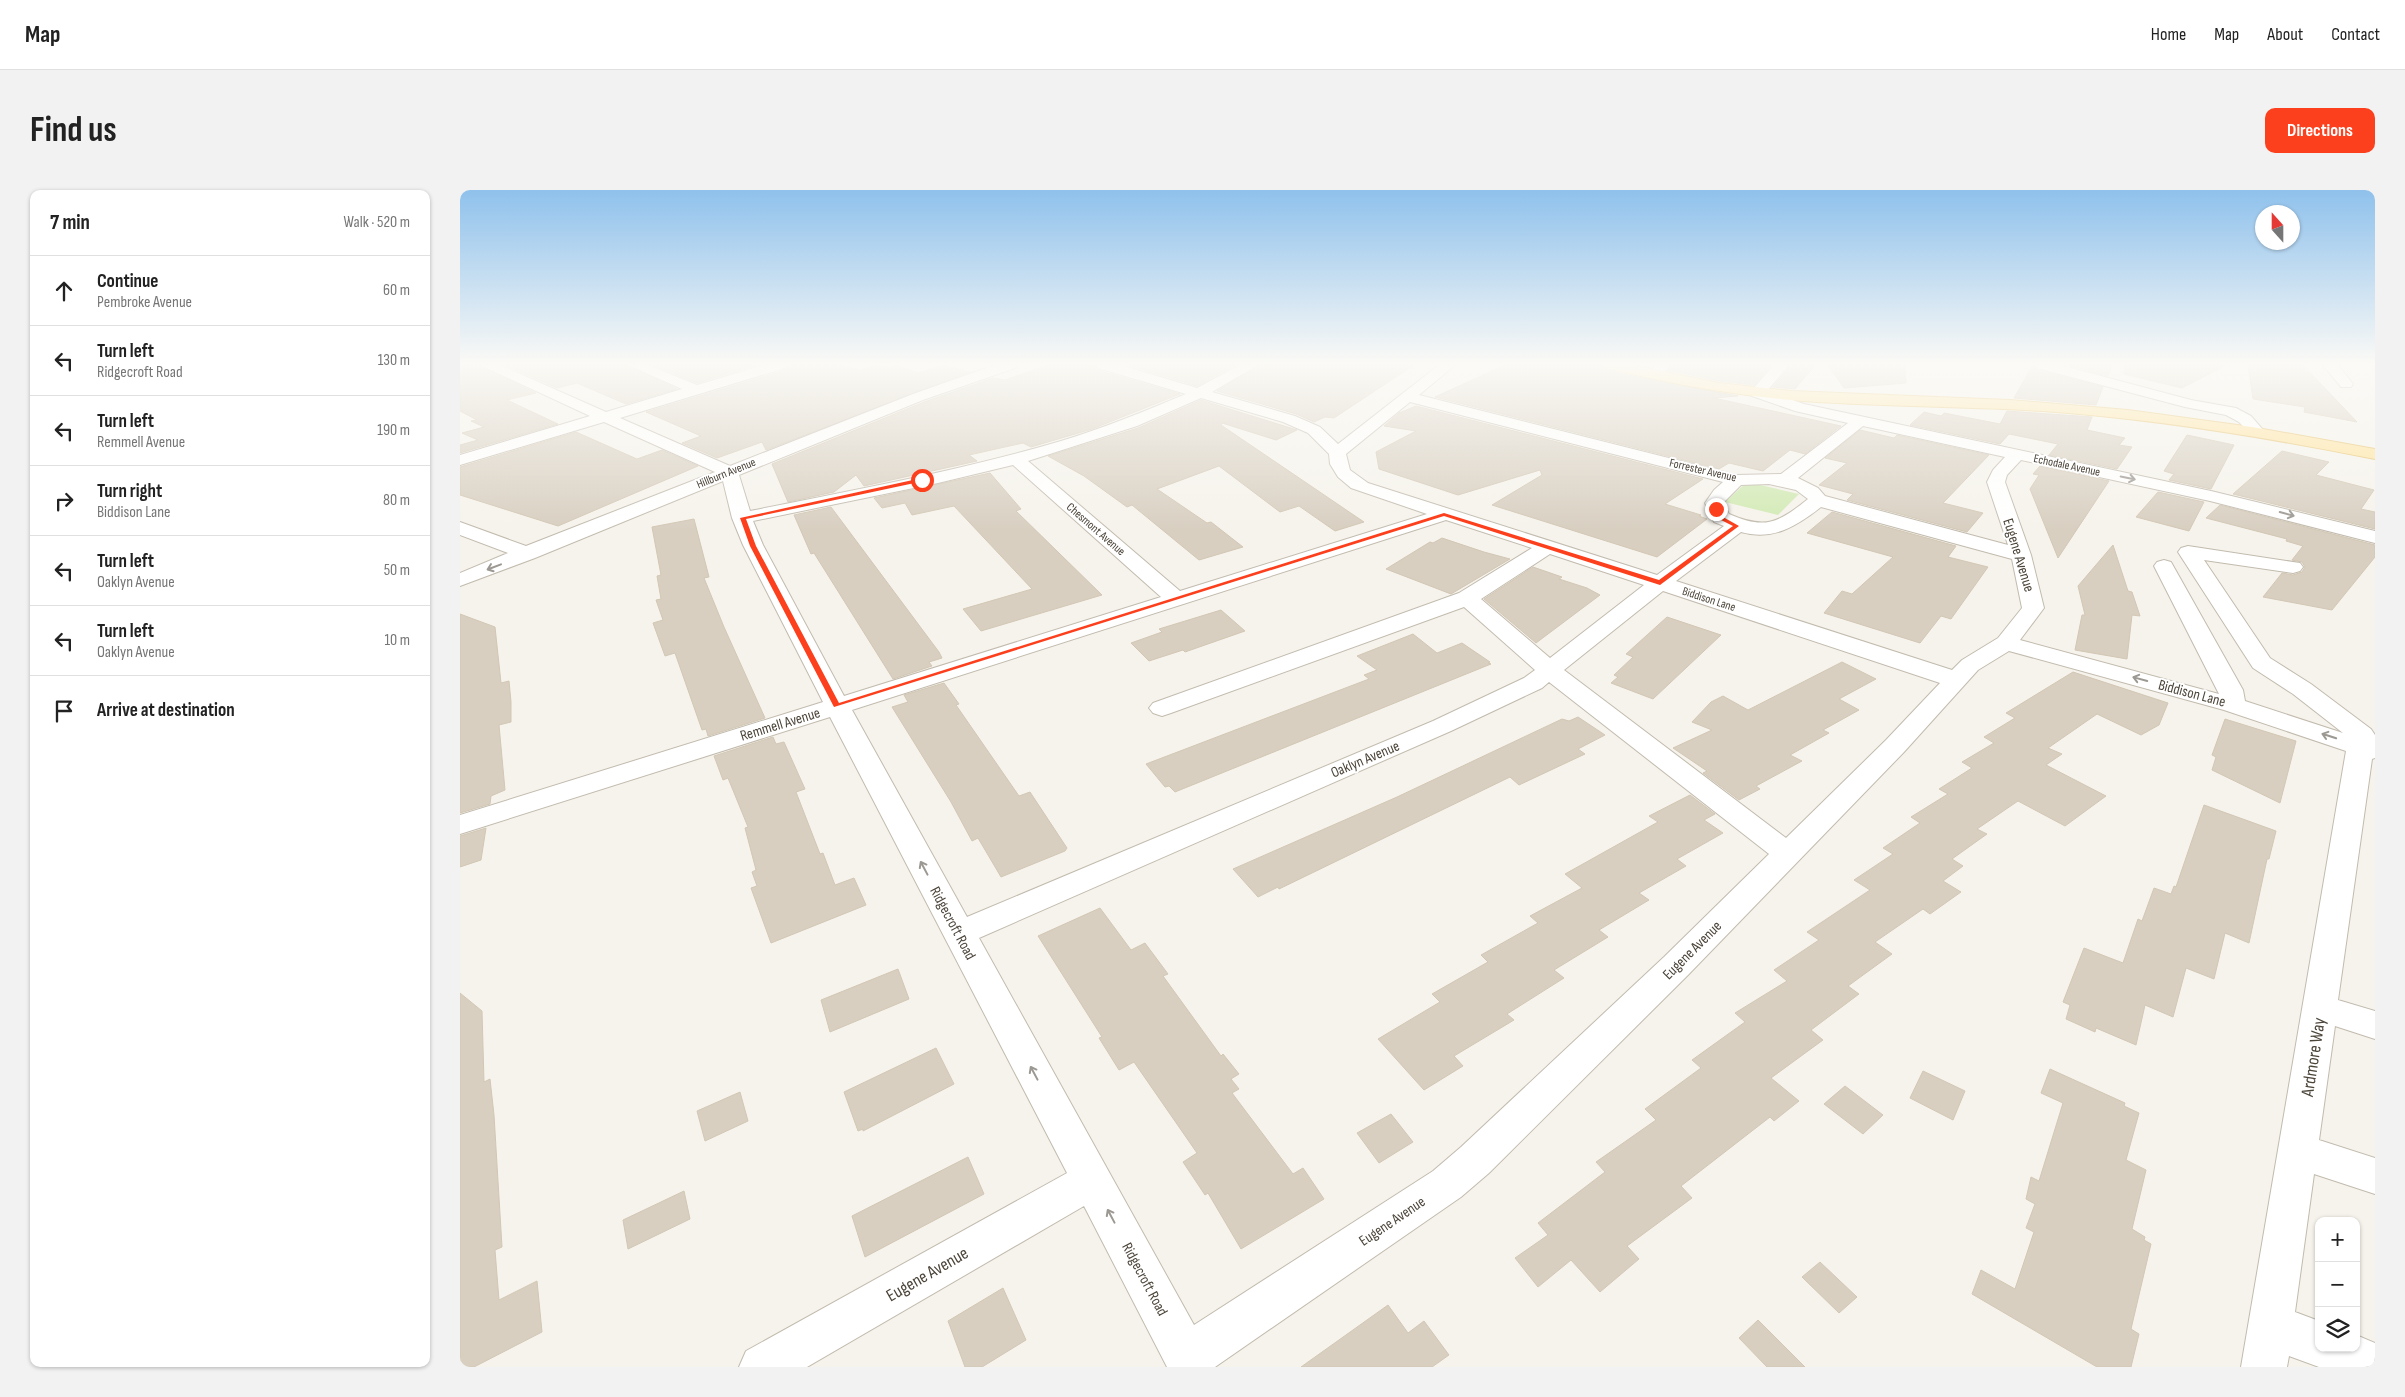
<!DOCTYPE html>
<html lang="en">
<head>
<meta charset="utf-8">
<style>
  body { margin:0; font-family:"Sofia Sans Condensed",sans-serif; background:#f2f2f2; color:#222 }
  .controls { position:absolute; right:15px; bottom:15px; display:grid; overflow:hidden; border-radius:10px; box-shadow:0 1px 4px #0004 }
  .controls button { width:45px; height:45px; display:grid; place-items:center; padding:0; border:0; border-bottom:1px solid #e0e0e0; background:#fff; color:#222; font:25px sans-serif }
  .compass { position:absolute; left:1795px; top:15px; width:45px; height:45px; border-radius:50%; background:#fff; box-shadow:0 1px 4px #0004; rotate:339deg }
  .stop { position:absolute; width:15px; height:15px; margin:-11px; border:4px solid #fc3f1d; border-radius:50%; background:#fff }
  .stop.end { background:#fc3f1d; border-color:#fff; box-shadow:0 1px 5px #0008 }
  .list { margin:0; padding:0; list-style:none }
  h2 { display:flex; justify-content:space-between; align-items:center; height:65px; margin:0; padding:0 20px; font-size:21px }
  h2 small { font-size:16px; font-weight:400; color:#767676 }
  .list li { display:grid; grid-template-columns:32px 1fr auto; gap:15px; align-items:center; box-sizing:border-box; height:70px; padding:0 20px; border-top:1px solid #e0e0e0 }
  .list b { display:block; font-size:19px; white-space:nowrap }
  .list p { margin:0; font-size:16px; white-space:nowrap; color:#767676 }
  .list em { font-size:16px; font-style:normal; color:#767676 }
  .icon { flex:none; width:28px; height:28px; fill:none; stroke:currentColor; stroke-width:2; stroke-linecap:round; stroke-linejoin:round }
  .map { position:relative; flex:none; width:1915px; height:1177px; overflow:hidden; border-radius:10px }
  header { display:flex; align-items:center; gap:30px; box-sizing:border-box; height:70px; padding:0 25px; background:#fff; border-bottom:1px solid #e0e0e0 }
  header strong { font-size:24px }
  nav { display:flex; gap:28px; margin-inline-start:auto; font-size:18px }
  .intro { display:flex; align-items:center; justify-content:space-between; box-sizing:border-box; height:120px; padding:0 30px }
  h1 { margin:0; font-size:35px }
  .button { padding:12px 22px; border-radius:10px; background:#fc3f1d; color:#fff; font-size:18px; font-weight:700 }
  main { display:flex; gap:30px; padding:0 30px }
  aside { flex:1; background:#fff; border-radius:10px; box-shadow:0 1px 4px #0004 }
  .map>svg:first-child { display:block }
  .green { fill:#d2eab5 }
  .building { fill:#d8cfc1; stroke:#d3c7b4 }
  .lines { fill:none; stroke-linecap:round; stroke-linejoin:round }
  .minor-casing { stroke:#c2bbae; stroke-width:2 }
  .major-casing { stroke:#e6c16a; stroke-width:2 }
  .minor { fill:#fff; fill-rule:evenodd }
  .major { fill:#ffe39c; fill-rule:evenodd }
  .oneway { stroke:#9c9892 }
  .route { fill:#fc3f1d }
  .labels { text-anchor:middle; stroke-width:4; stroke-linejoin:round; paint-order:stroke }
  .far-street-label { font-size:12px; fill:#4b4439; stroke:#fff }
  .street-label { font-size:15px; fill:#4b4439; stroke:#fff }
  .near-street-label { font-size:18px; fill:#4b4439; stroke:#fff }
</style>
</head>
<body>
<header>
<strong>Map</strong>
<nav><a>Home</a><a>Map</a><a>About</a><a>Contact</a></nav>
</header>
<div class="intro"><h1>Find us</h1><a class="button">Directions</a></div>
<main>
<aside>
<h2>7 min<small>Walk · 520 m</small></h2>
<ul class="list">
<li><svg class="icon" aria-label="ahead" viewBox="0 0 24 24"><path d="M12 20V5M6 11l6-6 6 6"/></svg><div><b>Continue</b><p>Pembroke Avenue</p></div><em>60 m</em></li>
<li><svg class="icon" aria-label="left" viewBox="0 0 24 24"><path d="M17 20v-9H6M10 6l-5 5 5 5"/></svg><div><b>Turn left</b><p>Ridgecroft Road</p></div><em>130 m</em></li>
<li><svg class="icon" aria-label="left" viewBox="0 0 24 24"><path d="M17 20v-9H6M10 6l-5 5 5 5"/></svg><div><b>Turn left</b><p>Remmell Avenue</p></div><em>190 m</em></li>
<li><svg class="icon" aria-label="right" viewBox="0 0 24 24"><path d="M7 20v-9h11M14 6l5 5-5 5"/></svg><div><b>Turn right</b><p>Biddison Lane</p></div><em>80 m</em></li>
<li><svg class="icon" aria-label="left" viewBox="0 0 24 24"><path d="M17 20v-9H6M10 6l-5 5 5 5"/></svg><div><b>Turn left</b><p>Oaklyn Avenue</p></div><em>50 m</em></li>
<li><svg class="icon" aria-label="left" viewBox="0 0 24 24"><path d="M17 20v-9H6M10 6l-5 5 5 5"/></svg><div><b>Turn left</b><p>Oaklyn Avenue</p></div><em>10 m</em></li>
<li><svg class="icon" aria-label="arrive" viewBox="0 0 24 24"><path d="M6 21V4h12l-3 4 3 4H6"/></svg><div><b>Arrive at destination</b></div></li>
</ul>
</aside>
<div class="map">
<svg width="1915" height="1177" viewBox="0 0 1915 1177">
  <rect width="100%" height="100%" fill="#f6f3ec"/>
  <path class="green" d="M 1287,292 L 1339,304 L 1318,325 L 1265,312 Z"/>
  <path class="building" d="M 0,175 L 18,175 L 76,203 L 47,210 L 98,234 L 0,263 L 0,255 L 18,250 L 2,243 L 24,237 L 11,231 L 17,230 L 0,221 Z
    M 45,175 L 166,175 L 217,199 L 166,214 L 117,193 L 97,198 Z
    M 194,175 L 296,175 L 237,193 Z
    M 329,175 L 381,175 L 400,180 L 416,175 L 427,178 L 435,175 L 458,183 L 483,175 L 510,182 L 306,260 L 302,252 L 257,268 L 222,253 L 241,246 L 186,222 L 326,180 Z
    M 588,175 L 634,175 L 637,180 L 720,204 L 632,239 L 571,257 L 563,253 L 509,265 L 517,271 L 404,296 L 396,285 L 374,302 L 328,312 L 312,274 L 464,212 L 533,188 L 545,190 Z
    M 668,175 L 775,175 L 737,196 Z
    M 800,175 L 954,175 L 874,228 L 865,227 L 854,232 L 836,224 L 757,201 Z
    M 1045,175 L 1142,175 L 1146,180 L 1168,185 L 1278,206 L 1254,208 L 1381,236 L 1345,264 L 1330,260 L 1303,281 L 1269,273 L 1259,279 L 975,207 Z
    M 1212,175 L 1311,175 L 1294,195 L 1259,191 L 1208,180 Z
    M 1331,175 L 1355,175 L 1335,199 L 1313,197 Z
    M 1368,175 L 1445,175 L 1446,193 L 1384,198 Z
    M 1573,175 L 1577,180 L 1643,197 L 1636,215 L 1554,208 Z
    M 1609,175 L 1652,175 L 1648,186 Z
    M 1665,175 L 1766,175 L 1722,198 L 1664,184 Z
    M 1788,175 L 1843,175 L 1897,232 L 1844,222 L 1845,217 L 1793,209 Z
    M 741,210 L 837,240 L 816,250 L 762,233 L 761,235 L 904,332 L 875,341 L 839,316 L 820,322 L 759,276 L 697,299 L 747,333 L 751,332 L 783,357 L 739,370 L 672,315 L 667,317 L 624,286 L 588,266 L 678,238 Z
    M 956,216 L 1243,289 L 1205,314 L 1241,325 L 1239,326 L 1247,329 L 1197,367 L 1032,315 L 1082,285 L 1080,280 L 998,305 L 919,279 L 916,262 L 956,241 L 924,236 L 939,223 Z
    M 1547,221 L 1632,227 L 1627,240 L 1665,248 L 1659,255 L 1672,257 L 1657,279 L 1589,265 L 1598,254 L 1549,244 L 1540,254 L 1450,235 L 1464,222 L 1481,226 L 1484,223 L 1540,234 Z
    M 1400,240 L 1434,248 L 1437,245 L 1529,265 L 1483,313 L 1523,323 L 1507,342 L 1387,310 L 1393,304 L 1359,295 L 1387,273 L 1365,268 Z
    M 116,242 L 177,269 L 202,260 L 238,276 L 98,336 L 0,305 L 0,277 Z
    M 1727,245 L 1774,255 L 1751,299 L 1709,290 L 1714,284 L 1704,281 Z
    M 1822,261 L 1869,272 L 1856,285 L 1914,300 L 1901,319 L 1915,322 L 1915,339 L 1773,304 Z
    M 1580,276 L 1649,291 L 1598,368 L 1570,299 L 1579,285 L 1573,284 Z
    M 530,283 L 561,319 L 556,321 L 642,405 L 521,441 L 503,419 L 572,399 L 494,316 L 452,325 L 445,313 L 422,318 L 414,308 Z
    M 1698,302 L 1744,312 L 1729,341 L 1676,327 Z
    M 1760,315 L 1915,355 L 1915,367 L 1872,420 L 1803,407 L 1822,383 L 1833,385 L 1842,382 L 1845,377 L 1842,372 L 1832,370 L 1843,356 L 1826,351 L 1827,349 L 1746,328 Z
    M 371,317 L 479,462 L 482,468 L 469,472 L 472,476 L 433,489 L 354,363 L 351,364 L 334,325 Z
    M 1372,322 L 1496,356 L 1488,367 L 1528,377 L 1491,429 L 1481,426 L 1460,453 L 1364,423 L 1382,401 L 1392,404 L 1433,367 L 1347,343 Z
    M 234,329 L 249,387 L 244,388 L 264,437 L 305,528 L 248,546 L 246,539 L 242,540 L 215,463 L 205,466 L 193,433 L 203,430 L 196,410 L 201,409 L 197,386 L 201,385 L 192,337 Z
    M 982,348 L 1024,362 L 1050,369 L 991,404 L 926,379 L 970,352 L 973,353 Z
    M 1653,355 L 1668,401 L 1672,402 L 1680,426 L 1672,425 L 1667,469 L 1615,460 L 1622,425 L 1625,425 L 1618,396 Z
    M 1073,377 L 1102,387 L 1099,389 L 1127,398 L 1140,405 L 1076,453 L 1024,409 Z
    M 761,420 L 785,441 L 725,462 L 723,460 L 689,471 L 671,453 L 702,442 L 699,439 Z
    M 0,424 L 35,437 L 41,493 L 49,491 L 51,512 L 51,532 L 39,535 L 45,600 L 31,606 L 30,614 L 0,623 Z
    M 1207,427 L 1261,445 L 1193,509 L 1151,493 L 1158,487 L 1154,485 L 1173,467 L 1166,464 Z
    M 953,444 L 977,463 L 1002,453 L 1030,472 L 1028,473 L 1031,474 L 715,602 L 709,596 L 705,597 L 686,574 L 909,489 L 904,485 L 917,480 L 897,466 Z
    M 1382,472 L 1416,489 L 1379,509 L 1399,520 L 1363,540 L 1369,543 L 1330,565 L 1342,571 L 1296,596 L 1300,599 L 1279,610 L 1243,583 L 1247,581 L 1213,558 L 1252,540 L 1232,532 L 1251,512 L 1263,506 L 1288,520 Z
    M 1613,482 L 1708,513 L 1699,535 L 1681,545 L 1637,524 L 1588,558 L 1602,564 L 1586,575 L 1646,606 L 1605,636 L 1558,611 L 1517,639 L 1527,644 L 1492,669 L 1503,676 L 1483,691 L 1501,702 L 1470,724 L 1463,719 L 1415,752 L 1432,764 L 1388,796 L 1399,804 L 1351,840 L 1363,850 L 1311,888 L 1339,911 L 1314,931 L 1310,927 L 1221,996 L 1232,1008 L 1167,1056 L 1179,1069 L 1140,1102 L 1111,1070 L 1078,1097 L 1055,1068 L 1088,1045 L 1078,1033 L 1145,982 L 1136,972 L 1196,930 L 1185,919 L 1241,878 L 1232,870 L 1285,832 L 1275,823 L 1327,791 L 1314,780 L 1359,750 L 1347,742 L 1410,700 L 1394,690 L 1433,664 L 1423,658 L 1460,633 L 1451,627 L 1488,604 L 1479,599 L 1512,578 L 1502,572 L 1534,553 L 1524,547 L 1555,528 L 1546,523 Z
    M 484,493 L 499,514 L 496,515 L 559,606 L 570,602 L 607,658 L 605,661 L 541,687 L 518,648 L 512,651 L 491,612 L 432,517 L 448,512 L 444,505 Z
    M 1118,527 L 1145,545 L 1118,559 L 1125,564 L 1059,595 L 1050,587 L 819,699 L 818,697 L 798,707 L 773,679 L 937,607 L 1102,529 L 1109,531 Z
    M 1765,529 L 1836,551 L 1820,613 L 1752,580 L 1756,567 L 1752,565 Z
    M 313,547 L 316,554 L 324,552 L 345,599 L 336,602 L 360,664 L 363,663 L 375,695 L 394,688 L 406,715 L 311,753 L 291,698 L 297,696 L 292,682 L 296,680 L 285,638 L 288,637 L 268,588 L 263,590 L 254,566 Z
    M 1230,605 L 1255,624 L 1244,630 L 1263,643 L 1217,669 L 1226,676 L 1179,703 L 1189,710 L 1139,740 L 1148,747 L 1094,780 L 1104,788 L 1047,824 L 1054,830 L 994,866 L 1003,876 L 964,900 L 918,849 L 980,812 L 972,804 L 1028,772 L 1021,765 L 1078,733 L 1070,726 L 1122,698 L 1105,684 L 1198,632 L 1189,626 Z
    M 1744,615 L 1816,641 L 1809,669 L 1807,669 L 1789,753 L 1765,743 L 1754,789 L 1726,778 L 1713,827 L 1685,815 L 1676,855 L 1636,838 L 1635,842 L 1606,829 L 1610,815 L 1603,812 L 1624,758 L 1663,773 L 1678,729 L 1682,731 L 1694,698 L 1711,704 L 1714,696 L 1716,697 Z
    M 26,638 L 21,670 L 0,677 L 0,646 Z
    M 640,718 L 671,760 L 685,753 L 708,784 L 703,786 L 761,866 L 763,864 L 779,884 L 771,889 L 779,899 L 772,903 L 833,984 L 843,978 L 864,1009 L 781,1059 L 748,1003 L 745,1005 L 723,972 L 737,963 L 674,872 L 659,880 L 639,848 L 642,847 L 578,746 Z
    M 438,779 L 449,809 L 370,842 L 361,810 Z
    M 0,803 L 22,821 L 24,892 L 30,889 L 34,925 L 42,1057 L 35,1060 L 39,1110 L 77,1091 L 82,1142 L 14,1177 L 0,1177 Z
    M 476,858 L 494,894 L 403,941 L 403,939 L 398,941 L 384,902 Z
    M 1590,879 L 1665,913 L 1664,916 L 1679,923 L 1666,970 L 1686,980 L 1672,1039 L 1685,1047 L 1684,1050 L 1691,1054 L 1671,1139 L 1679,1144 L 1671,1177 L 1637,1177 L 1512,1104 L 1521,1080 L 1555,1099 L 1574,1042 L 1566,1038 L 1575,1014 L 1566,1009 L 1571,987 L 1579,991 L 1603,913 L 1581,903 Z
    M 1463,881 L 1505,901 L 1493,930 L 1450,908 Z
    M 1385,896 L 1423,925 L 1403,944 L 1364,914 Z
    M 280,902 L 288,931 L 245,951 L 237,921 Z
    M 931,924 L 953,952 L 919,973 L 897,943 Z
    M 508,967 L 524,1004 L 405,1067 L 392,1026 Z
    M 224,1001 L 230,1029 L 168,1059 L 163,1030 Z
    M 1360,1072 L 1397,1107 L 1379,1123 L 1342,1087 Z
    M 543,1098 L 566,1150 L 522,1177 L 505,1177 L 488,1131 Z
    M 928,1115 L 948,1143 L 964,1131 L 989,1165 L 972,1177 L 841,1177 Z
    M 1298,1130 L 1345,1177 L 1307,1177 L 1279,1148 Z"/>
  <g class="lines">
    <g class="minor-casing">
      <path id="minor" d="M 20,175 L 40,175 L 146,222 L 222,199 L 168,175 L 188,175 L 237,195 L 304,175 L 327,175 L 325,178 L 160,228 L 270,276 L 453,204 L 535,175 L 557,175 L 555,178 L 463,210 L 279,285 L 290,321 C 394,300 499,281 601,251 C 644,238 685,221 726,204 L 638,178 L 636,175 L 660,175 L 737,198 L 780,175 L 798,175 L 752,202 L 835,226 L 860,237 L 878,254 L 979,175 L 995,175 L 959,205 L 1276,285 L 1321,284 L 1388,233 L 1335,221 L 1292,206 L 1290,203 L 1292,200 L 1314,175 L 1329,175 L 1307,201 L 1344,214 L 1751,301 L 1915,341 L 1915,353 L 1750,311 L 1561,270 L 1547,285 L 1545,292 L 1571,365 L 1584,418 L 1560,450 L 1759,504 L 1694,376 L 1697,372 L 1704,370 L 1711,372 L 1783,500 L 1785,511 L 1883,543 L 1833,504 L 1793,478 L 1718,362 L 1721,358 L 1728,356 L 1840,373 L 1843,377 L 1840,381 L 1833,383 L 1744,370 L 1810,468 L 1851,494 L 1911,539 L 1915,545 L 1915,568 L 1912,569 L 1878,810 L 1915,821 L 1915,849 L 1875,836 L 1859,950 L 1915,968 L 1915,1004 L 1854,984 L 1835,1122 L 1859,1131 L 1859,1158 L 1896,1158 L 1896,1145 L 1915,1153 L 1915,1177 L 1859,1177 L 1829,1166 L 1827,1177 L 1781,1177 L 1886,561 L 1764,520 L 1549,461 L 1518,480 L 1444,562 L 1228,785 L 1029,983 L 1001,1007 L 755,1177 L 707,1177 L 624,1016 L 347,1177 L 279,1177 L 286,1161 L 607,983 L 370,527 L 0,644 L 0,625 L 363,512 L 283,355 L 272,328 L 263,291 L 75,368 L 0,396 L 0,383 L 48,363 L 0,345 L 0,332 L 66,356 L 255,282 L 144,232 L 0,275 L 0,265 L 130,226 ZM 741,208 L 823,232 L 848,243 L 869,264 L 870,274 L 878,287 L 891,298 L 967,324 L 720,401 L 568,271 L 677,236 ZM 950,212 L 1263,292 L 1254,300 L 1245,313 L 1254,332 L 1264,336 L 1197,385 L 908,293 L 890,280 L 886,264 ZM 1403,236 L 1545,267 L 1533,280 L 1527,292 L 1548,355 L 1365,306 L 1358,298 L 1338,288 ZM 553,275 L 701,407 L 384,506 L 303,355 L 293,331 L 478,293 ZM 1309,294 L 1336,300 L 1348,309 C 1318,333 1305,340 1269,324 L 1263,313 L 1281,295 ZM 1361,317 L 1552,369 L 1562,418 L 1538,448 L 1502,470 L 1492,480 L 1216,391 L 1281,342 C 1313,351 1337,336 1361,317 ZM 986,330 L 1072,358 L 999,403 L 693,513 L 689,518 L 693,523 L 702,526 L 711,523 L 1004,417 L 1075,480 L 1064,488 L 973,531 L 507,727 L 392,520 ZM 1090,364 L 1184,395 L 1090,468 L 1021,409 ZM 1203,401 L 1480,493 L 1426,550 L 1326,648 L 1104,480 ZM 1089,492 L 1309,664 L 1204,767 L 1001,957 L 973,981 L 734,1135 L 519,748 L 991,541 L 1082,498 Z
        M 1195,175 L 1210,175 L 1200,188 L 1195,189 L 1188,185 Z
        M 1575,175 L 1600,175 L 1731,210 L 1776,218 L 1791,226 L 1804,241 L 1802,244 L 1790,244 L 1779,232 L 1766,225 L 1725,217 L 1577,178 Z
        M 1863,175 L 1878,175 L 1893,194 L 1891,197 L 1881,197 Z"/>
    </g>
    <g class="major-casing">
      <path id="major" d="M 1144,175 L 1173,175 L 1259,193 L 1332,201 L 1550,210 L 1668,220 L 1792,237 L 1915,259 L 1915,269 C 1805,247 1695,229 1583,221 C 1499,216 1414,217 1330,210 C 1268,204 1207,193 1146,178 Z"/>
    </g>
    <use href="#minor" class="minor"/>
    <use href="#major" class="major"/>
  </g>
  <defs><path id="oneway-shaft" d="M-6 0H5M1.5-3L5.5 0L1.5 3" fill="none" stroke-width="1.6" stroke-linecap="round" stroke-linejoin="round" transform="scale(1.25)"/></defs>
  <g class="oneway">
    <use href="#oneway-shaft" transform="translate(1668 288) rotate(12)"/>
    <use href="#oneway-shaft" transform="translate(1827 324) rotate(15)"/>
    <use href="#oneway-shaft" transform="translate(34 377) rotate(159)"/>
    <use href="#oneway-shaft" transform="translate(1680 489) rotate(-165)"/>
    <use href="#oneway-shaft" transform="translate(1869 546) rotate(-162)"/>
    <use href="#oneway-shaft" transform="translate(464 678) rotate(-118)"/>
    <use href="#oneway-shaft" transform="translate(574 883) rotate(-118)"/>
    <use href="#oneway-shaft" transform="translate(651 1026) rotate(-118)"/>
  </g>
  <linearGradient id="sky" x2="0" y2="1"><stop stop-color="#8fc1ec"/><stop offset="0.51" stop-color="#fbfaf6"/><stop offset="1" stop-color="#fbfaf6" stop-opacity="0"/></linearGradient>
  <rect width="1915" height="340" fill="url(#sky)"/>
  <path class="route" d="M 462,288 L 464,291 L 286,329 L 296,356 L 379,513 L 984,323 L 1199,390 L 1273,336 L 1259,329 L 1254,317 L 1258,317 L 1263,327 L 1279,336 L 1200,395 L 984,326 L 374,517 L 290,356 L 280,328 Z"/>
  <g class="labels">
    <g class="far-street-label">
      <text transform="translate(1607 275) rotate(12)" y="4">Echodale Avenue</text>
      <text transform="translate(1243 280) rotate(13)" y="4">Forrester Avenue</text>
      <text transform="translate(266 283) rotate(-22)" y="4">Hillburn Avenue</text>
      <text transform="translate(636 339) rotate(41)" y="4">Chesmont Avenue</text>
      <text transform="translate(1249 409) rotate(18)" y="4">Biddison Lane</text>
    </g>
    <g class="street-label">
      <text transform="translate(1559 365) rotate(73)" y="5">Eugene Avenue</text>
      <text transform="translate(1732 503) rotate(15)" y="5">Biddison Lane</text>
      <text transform="translate(320 534) rotate(-17)" y="5">Remmell Avenue</text>
      <text transform="translate(905 569) rotate(-23)" y="5">Oaklyn Avenue</text>
      <text transform="translate(493 733) rotate(62)" y="5">Ridgecroft Road</text>
      <text transform="translate(1232 760) rotate(-45)" y="5">Eugene Avenue</text>
      <text transform="translate(932 1031) rotate(-34)" y="5">Eugene Avenue</text>
      <text transform="translate(685 1089) rotate(62)" y="5">Ridgecroft Road</text>
    </g>
    <g class="near-street-label">
      <text transform="translate(1853 867) rotate(-81)" y="6">Ardmore Way</text>
      <text transform="translate(467 1084) rotate(-30)" y="6">Eugene Avenue</text>
    </g>
  </g>
</svg>
<div class="controls">
<button>+</button>
<button>−</button>
<button><svg class="icon" aria-label="layers" viewBox="0 0 24 24"><path d="M12 4l9 5-9 5-9-5zM3 14l9 5 9-5"/></svg></button>
</div>
<svg class="compass" viewBox="-18 -18 36 36"><path d="M0-13l5 13h-10z" fill="#e53935"/><path d="M0 13l5-13h-10z" fill="#767676"/></svg>
<div class="stop" style="left:462px;top:290px"></div>
<div class="stop end" style="left:1256px;top:319px"></div>
</div>
</main>
</body>
</html>
